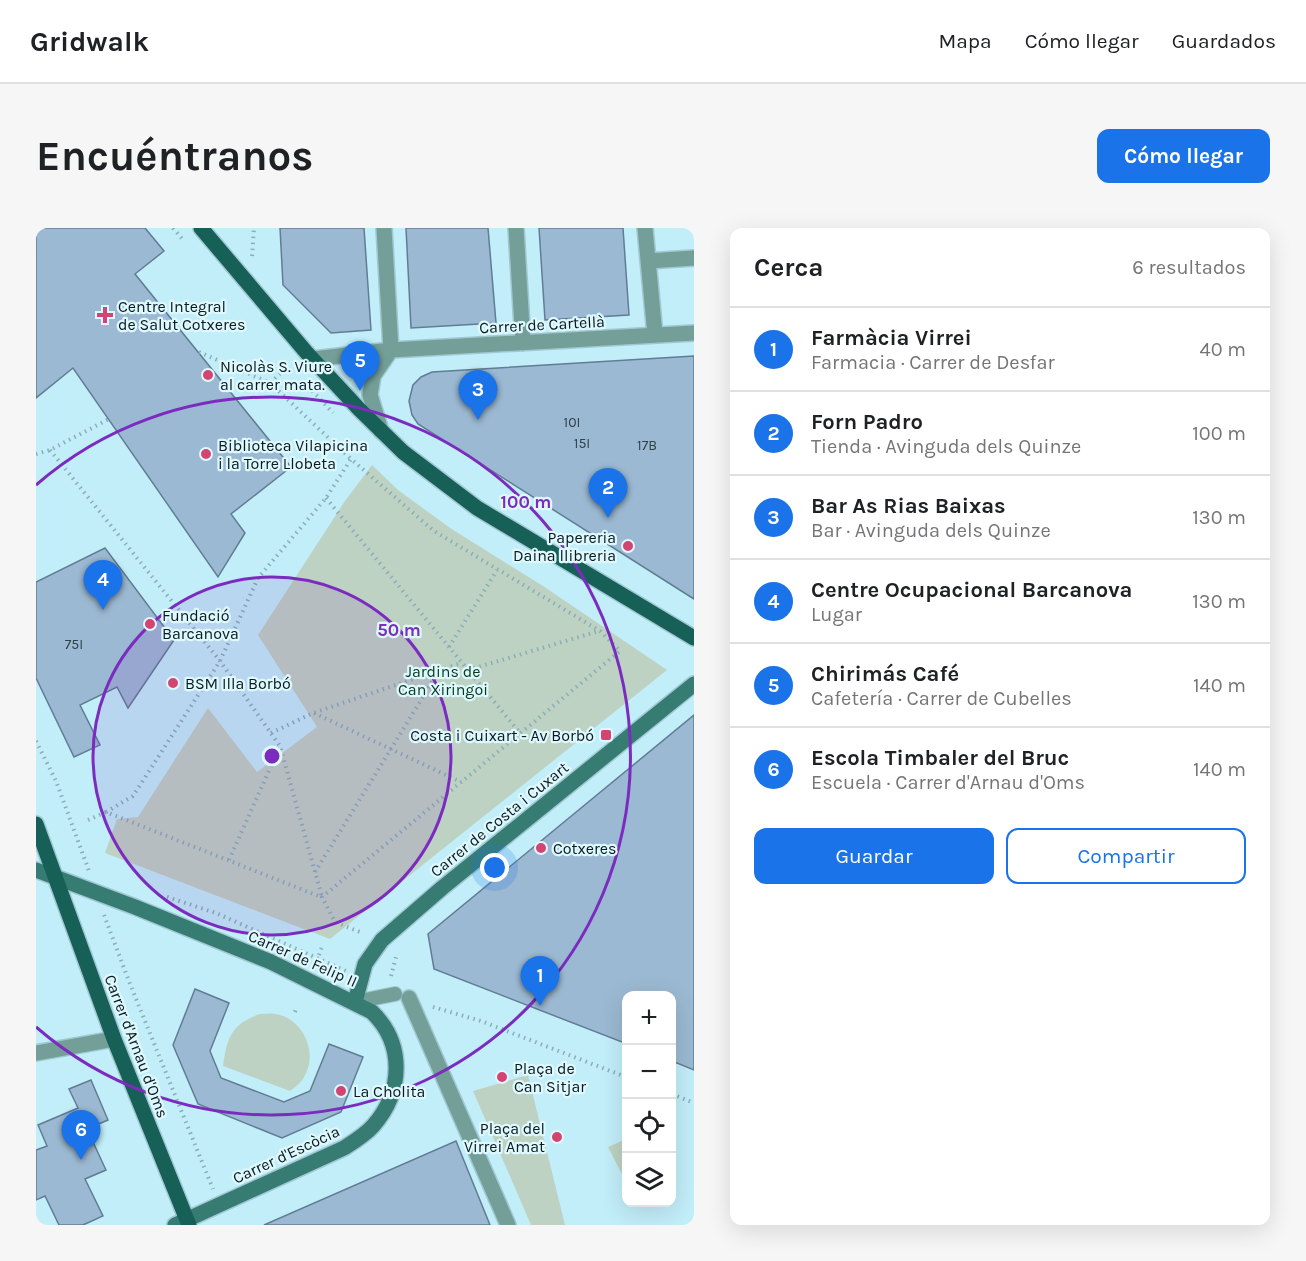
<!DOCTYPE html>
<html lang="es">
<head>
<meta charset="utf-8">
<style>
  body { margin:0; font-family:Karla,sans-serif; background:#f6f6f6; color:#202124 }
  .controls { position:absolute; right:18px; bottom:18px; display:grid; overflow:hidden; border-radius:12px; box-shadow:0 6px 24px #0002 }
  .controls button { width:54px; height:54px; display:grid; place-items:center; padding:0; border:0; border-bottom:2px solid #e0e0e0; background:#fff; color:#202124; font:30px sans-serif }
  .you { position:absolute; left:459px; top:640px; width:21px; height:21px; margin:-15px; border:4px solid #fff; border-radius:50%; background:#1a73e8; box-shadow:0 0 0 9px #1a73e833 }
  .badge { display:grid; place-items:center; width:39px; height:39px; border-radius:50%; background:#1a73e8; color:#fff; font-size:20px; font-weight:700 }
  .pin { position:absolute; translate:-50% -50px; filter:drop-shadow(0 2px 3px #0008) }
  .pin::after { content:''; position:absolute; top:32px; width:21px; height:18px; background:inherit; clip-path:polygon(0 0,100% 0,50% 100%) }
  .list { margin:0; padding:0; list-style:none }
  h2 { display:flex; justify-content:space-between; align-items:center; height:78px; margin:0; padding:0 24px; font-size:26px }
  h2 small { font-size:20px; font-weight:400; color:#757577 }
  .list li { display:grid; grid-template-columns:39px 1fr auto; gap:18px; align-items:center; box-sizing:border-box; height:84px; padding:0 24px; border-top:2px solid #e0e0e0 }
  .list b { display:block; font-size:22px; white-space:nowrap }
  .list p { margin:0; font-size:20px; white-space:nowrap; color:#757577 }
  .list em { font-size:20px; font-style:normal; color:#757577 }
  .actions { display:flex; gap:12px; padding:18px 24px }
  .actions a { flex:1; padding:14px 0; border:2px solid #1a73e8; border-radius:12px; text-align:center; font-size:21px; color:#1a73e8 }
  .actions .main { background:#1a73e8; color:#fff }
  .icon { flex:none; width:33px; height:33px; fill:none; stroke:currentColor; stroke-width:2; stroke-linecap:round; stroke-linejoin:round }
  .map { position:relative; flex:none; width:658px; height:997px; overflow:hidden; border-radius:12px }
  header { display:flex; align-items:center; gap:36px; box-sizing:border-box; height:84px; padding:0 30px; background:#fff; border-bottom:2px solid #e0e0e0 }
  header strong { font-size:28px }
  nav { display:flex; gap:33px; margin-inline-start:auto; font-size:21px }
  .intro { display:flex; align-items:center; justify-content:space-between; box-sizing:border-box; height:144px; padding:0 36px }
  h1 { margin:0; font-size:42px }
  .button { padding:15px 27px; border-radius:12px; background:#1a73e8; color:#fff; font-size:21px; font-weight:700 }
  main { display:flex; gap:36px; padding:0 36px }
  aside { flex:1; background:#fff; border-radius:12px; box-shadow:0 6px 24px #0002 }
  .map>svg:first-child { display:block }
  .green { fill:#bdd2c2 }
  .building { fill:#9bb9d2; stroke:#617d94; stroke-width:1.5 }
  .lines { fill:none; stroke-linecap:round; stroke-linejoin:round }
  .lane-casing { stroke:#a1c8d2; stroke-width:16 }
  .street-casing { stroke:#a1c8d2; stroke-width:18 }
  .secondary-casing { stroke:#a1c8d2; stroke-width:18 }
  .primary-casing { stroke:#a1c8d2; stroke-width:18 }
  .path { stroke:#8aaeb7; stroke-width:4; stroke-dasharray:1.5 4.5; stroke-linecap:butt }
  .lane { stroke:#749f98; stroke-width:14 }
  .street { stroke:#749f98; stroke-width:15 }
  .secondary { stroke:#377c73; stroke-width:15 }
  .primary { stroke:#166057; stroke-width:15 }
  .ring { fill:none; stroke:#7b2cbf; stroke-width:3 }
  .poi-dot { fill:#d34570; stroke:#def8fe; stroke-width:2 }
  .labels { text-anchor:middle; stroke-width:4.5; stroke-linejoin:round; paint-order:stroke }
  .number-label { font-size:14px; fill:#2e424b }
  .poi-label { font-size:16px; fill:#091a1e; stroke:#def8fe; text-anchor:start }
  .street-label { font-size:16px; fill:#091a1e; stroke:#def8fe }
  .park-label { font-size:16px; fill:#053a1c; stroke:#def8fe }
  .centre { fill:#7b2cbf; stroke:#def8fe; stroke-width:3 }
  .ring-label { font-size:18px; text-anchor:middle; font-weight:bold; fill:#7b2cbf; stroke:#def8fe; stroke-width:4.5; stroke-linejoin:round; paint-order:stroke }
</style>
</head>
<body>
<header>
<strong>Gridwalk</strong>
<nav><a>Mapa</a><a>Cómo llegar</a><a>Guardados</a></nav>
</header>
<div class="intro"><h1>Encuéntranos</h1><a class="button">Cómo llegar</a></div>
<main>
<div class="map">
<svg width="658" height="997" viewBox="0 0 658 997">
  <rect width="100%" height="100%" fill="#c2eef9"/>
  <path class="green" d="M 336,237 L 362,262 L 414,300 L 507,358 L 631,442 L 294,711 L 69,625 L 81,591 L 102,589 L 172,480 L 221,544 L 281,499 L 222,407 L 309,273 Z
    M 224,786 C 229,786 234,785 239,786 C 267,790 283,825 268,849 C 265,855 259,859 254,863 L 187,838 C 191,810 195,796 224,786 Z
    M 492,847 L 529,997 L 495,997 L 437,863 Z
    M 590,911 L 590,954 L 572,919 Z"/>
  <path class="building" d="M 0,0 L 109,0 L 128,23 L 99,46 L 255,239 L 195,286 L 209,305 L 182,349 L 37,140 L 0,170 Z
    M 244,0 L 328,0 L 335,102 L 295,105 L 247,57 Z
    M 370,0 L 452,0 L 460,95 L 375,100 Z
    M 503,0 L 587,0 L 593,87 L 509,92 Z
    M 658,128 L 658,371 L 382,196 L 376,187 L 373,173 L 377,157 L 385,149 L 396,144 Z
    M 69,320 L 138,412 L 92,480 L 81,459 L 44,477 L 64,517 L 38,529 L 0,450 L 0,354 Z
    M 658,487 L 658,842 L 636,833 L 636,768 L 591,768 L 591,816 L 398,741 L 392,706 Z
    M 159,761 L 193,775 L 174,823 L 185,850 L 248,874 L 274,863 L 293,816 L 327,829 L 305,884 L 246,910 L 162,876 L 137,817 Z
    M 55,852 L 72,892 L 51,901 L 70,942 L 49,951 L 67,988 L 47,997 L 23,997 L 9,968 L 0,972 L 0,922 L 11,918 L 2,897 L 42,880 L 33,861 Z
    M 420,913 L 454,997 L 228,997 Z"/>
  <g class="lines">
    <g class="lane-casing">
      <path id="lane" d="M 319,774 L 359,766"/>
    </g>
    <g class="street-casing">
      <path id="street" d="M 480,0 L 487,115
        M 609,0 L 619,107
        M 612,33 L 658,30
        M 277,131 L 355,122 L 658,105
        M 345,203 L 334,167 L 337,148 L 355,122 L 348,0
        M 373,770 L 472,997
        M 0,825 L 78,811"/>
    </g>
    <g class="secondary-casing">
      <path id="secondary" d="M 0,642 L 99,679 L 235,734 L 336,784 C 369,816 367,864 337,898 C 329,907 319,913 308,920 L 139,997
        M 319,774 L 329,736 L 346,712 L 406,660 L 658,456"/>
    </g>
    <g class="primary-casing">
      <path id="primary" d="M 165,0 L 270,124 L 323,181 L 367,224 L 441,280 L 658,410
        M 0,596 L 78,811 L 153,997"/>
    </g>
    <path class="path" d="M 137,0 L 148,13
      M 216,28 L 218,0
      M 163,124 L 234,155 L 244,146
      M 268,154 L 297,185
      M 234,155 L 315,231
      M 14,222 L 184,433 L 244,518 L 286,669
      M 0,226 L 14,222 L 73,191
      M 290,270 L 484,505
      M 413,419 L 461,342
      M 432,442 L 563,403
      M 278,485 L 425,554
      M 235,505 L 277,485 L 425,435
      M 0,513 L 20,553 L 53,643
      M 70,584 L 97,568 L 184,433 L 222,350 L 290,270 L 315,231 L 398,303 L 564,403 L 584,423 L 286,669 L 299,694 L 324,704
      M 52,592 L 70,584 L 285,669
      M 193,632 L 244,518
      M 279,644 L 403,443
      M 131,669 L 180,685 L 310,743
      M 68,687 L 94,756 L 177,961
      M 283,727 L 287,716
      M 355,748 L 360,729
      M 397,779 L 445,793 L 590,849
      M 259,784 L 261,779
      M 636,866 L 658,875"/>
    <use href="#lane" class="lane"/>
    <use href="#street" class="street"/>
    <use href="#secondary" class="secondary"/>
    <use href="#primary" class="primary"/>
  </g>
  <circle cx="236" cy="528" r="179" fill="#7b2cbf" fill-opacity=".12"/>
  <g class="ring">
    <circle cx="236" cy="528" r="179"/>
    <path d="M0 257A359 359 0 1 1 0 799"/>
  </g>
  <g class="poi-dot">
    <path d="M66 78h6v6h6v6h-6v6h-6v-6h-6v-6h6z"/>
    <circle cx="172" cy="147" r="6"/>
    <circle cx="170" cy="226" r="6"/>
    <circle cx="592" cy="318" r="6"/>
    <circle cx="114" cy="396" r="6"/>
    <circle cx="137" cy="455" r="6"/>
    <rect x="564" y="501" width="12" height="12" rx="3"/>
    <circle cx="505" cy="620" r="6"/>
    <circle cx="466" cy="849" r="6"/>
    <circle cx="305" cy="863" r="6"/>
    <circle cx="521" cy="909" r="6"/>
  </g>
  <g class="labels">
    <g class="number-label">
      <text x="536" y="199">10I</text>
      <text x="546" y="220">15I</text>
      <text x="611" y="222">17B</text>
      <text x="38" y="421">75I</text>
    </g>
    <g class="poi-label">
      <text x="82" y="84">Centre Integral<tspan x="82" dy="18">de Salut Cotxeres</tspan></text>
      <text x="184" y="144">Nicolàs S. Viure<tspan x="184" dy="18">al carrer mata.</tspan></text>
      <text x="182" y="223">Biblioteca Vilapicina<tspan x="182" dy="18">i la Torre Llobeta</tspan></text>
      <text x="580" y="315" text-anchor="end">Papereria<tspan x="580" dy="18">Daina llibreria</tspan></text>
      <text x="126" y="393">Fundació<tspan x="126" dy="18">Barcanova</tspan></text>
      <text x="149" y="461">BSM Illa Borbó</text>
      <text x="558" y="513" text-anchor="end">Costa i Cuixart - Av Borbó</text>
      <text x="517" y="626">Cotxeres</text>
      <text x="478" y="846">Plaça de<tspan x="478" dy="18">Can Sitjar</tspan></text>
      <text x="317" y="869">La Cholita</text>
      <text x="509" y="906" text-anchor="end">Plaça del<tspan x="509" dy="18">Virrei Amat</tspan></text>
    </g>
    <g class="street-label">
      <text transform="translate(506 96) rotate(-3)" y="6">Carrer de Cartellà</text>
      <text transform="translate(463 591) rotate(-39)" y="6">Carrer de Costa i Cuxart</text>
      <text transform="translate(267 730) rotate(24)" y="6">Carrer de Felip II</text>
      <text transform="translate(101 818) rotate(69)" y="6">Carrer d'Arnau d'Oms</text>
      <text transform="translate(250 926) rotate(-25)" y="6">Carrer d'Escòcia</text>
    </g>
    <g class="park-label">
      <text x="407" y="449">Jardins de<tspan x="407" dy="18">Can Xiringoi</tspan></text>
    </g>
  </g>
  <circle cx="236" cy="528" r="9" class="centre"/>
  <g class="ring-label">
    <text x="490" y="280">100 m</text>
    <text x="363" y="408">50 m</text>
  </g>
</svg>
<div class="controls">
<button>+</button>
<button>−</button>
<button><svg class="icon" aria-label="locate" viewBox="0 0 24 24"><circle cx="12" cy="12" r="6"/><path d="M12 2v4M12 18v4M2 12h4M18 12h4"/></svg></button>
<button><svg class="icon" aria-label="layers" viewBox="0 0 24 24"><path d="M12 4l9 5-9 5-9-5zM3 14l9 5 9-5"/></svg></button>
</div>
<div class="you"></div>
<div class="pin badge" style="left:504px;top:778px">1</div>
<div class="pin badge" style="left:572px;top:290px">2</div>
<div class="pin badge" style="left:442px;top:192px">3</div>
<div class="pin badge" style="left:67px;top:382px">4</div>
<div class="pin badge" style="left:324px;top:163px">5</div>
<div class="pin badge" style="left:45px;top:932px">6</div>
</div>
<aside>
<h2>Cerca<small>6 resultados</small></h2>
<ul class="list">
<li><span class="badge">1</span><div><b>Farmàcia Virrei</b><p>Farmacia · Carrer de Desfar</p></div><em>40 m</em></li>
<li><span class="badge">2</span><div><b>Forn Padro</b><p>Tienda · Avinguda dels Quinze</p></div><em>100 m</em></li>
<li><span class="badge">3</span><div><b>Bar As Rias Baixas</b><p>Bar · Avinguda dels Quinze</p></div><em>130 m</em></li>
<li><span class="badge">4</span><div><b>Centre Ocupacional Barcanova</b><p>Lugar</p></div><em>130 m</em></li>
<li><span class="badge">5</span><div><b>Chirimás Café</b><p>Cafetería · Carrer de Cubelles</p></div><em>140 m</em></li>
<li><span class="badge">6</span><div><b>Escola Timbaler del Bruc</b><p>Escuela · Carrer d'Arnau d'Oms</p></div><em>140 m</em></li>
</ul>
<div class="actions"><a class="main">Guardar</a><a>Compartir</a></div>
</aside>
</main>
</body>
</html>
